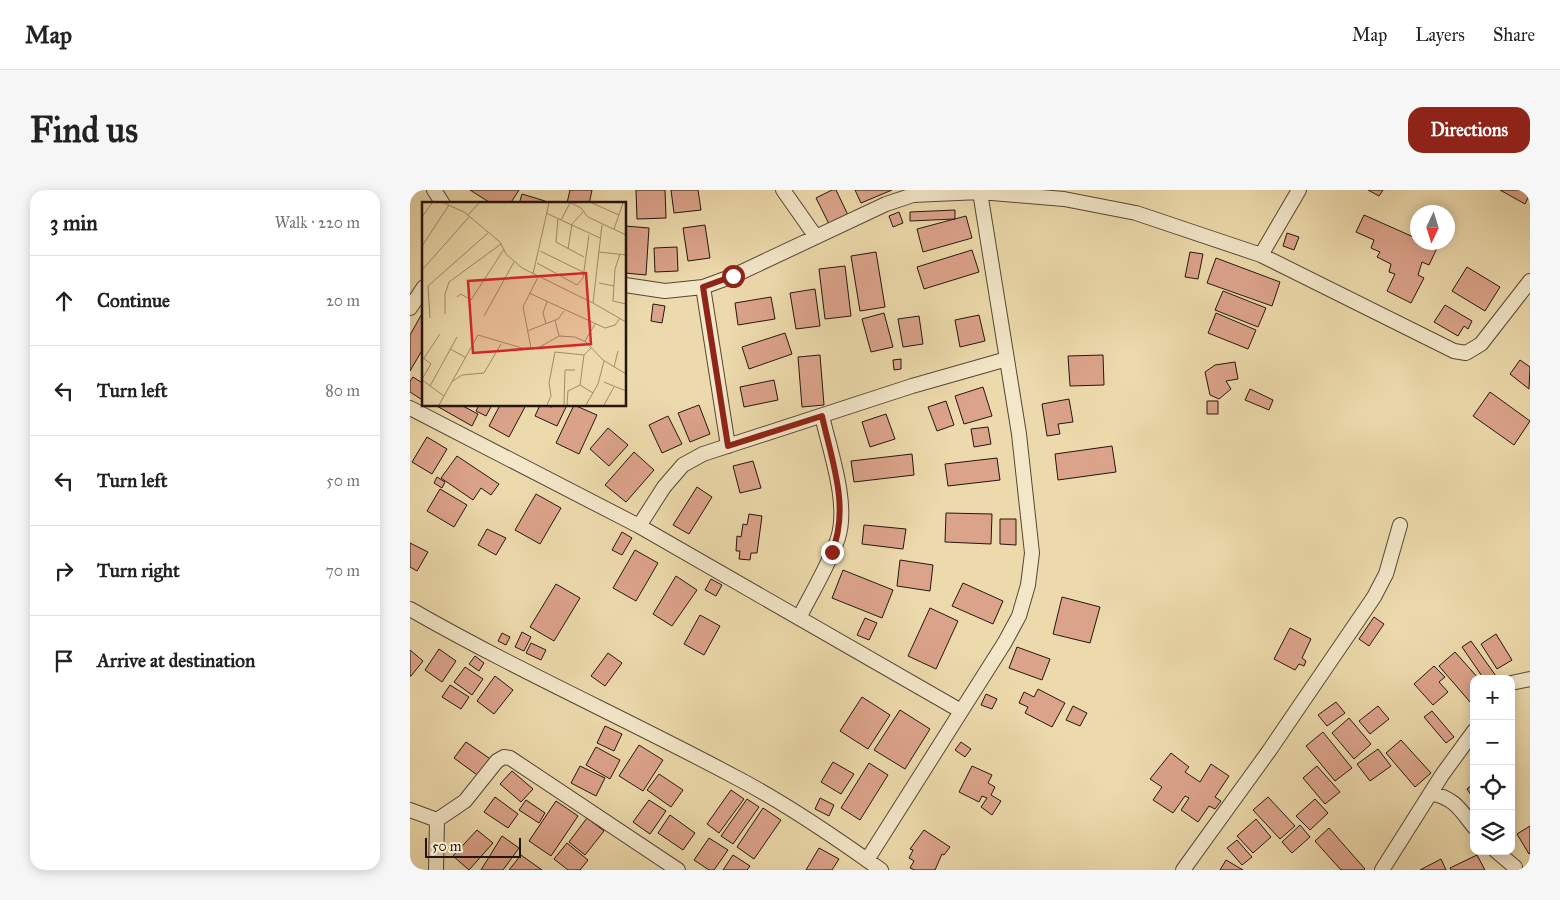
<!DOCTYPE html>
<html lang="en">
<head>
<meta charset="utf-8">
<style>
  body { margin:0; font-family:"IM FELL Great Primer",serif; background:#f6f6f6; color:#222 }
  .controls { position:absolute; right:15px; bottom:15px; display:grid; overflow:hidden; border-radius:10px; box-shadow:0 2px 12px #0003 }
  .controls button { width:45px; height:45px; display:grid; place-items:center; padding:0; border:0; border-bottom:1px solid #e0e0e0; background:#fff; color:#222; font:25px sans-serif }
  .compass { position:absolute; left:1000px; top:15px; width:45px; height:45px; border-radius:50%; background:#fff; box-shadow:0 2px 12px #0003; rotate:184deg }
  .scale { position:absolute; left:15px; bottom:12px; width:96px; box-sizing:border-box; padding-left:5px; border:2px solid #24160f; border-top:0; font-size:14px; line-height:18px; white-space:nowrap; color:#24160f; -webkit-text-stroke:4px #f3e7c9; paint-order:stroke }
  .stop { position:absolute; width:15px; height:15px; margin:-11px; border:4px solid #8f2418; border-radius:50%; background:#fff }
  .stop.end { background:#8f2418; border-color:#fff; box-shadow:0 1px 5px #0008 }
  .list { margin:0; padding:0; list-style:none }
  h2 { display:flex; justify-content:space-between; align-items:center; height:65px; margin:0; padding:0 20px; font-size:21px }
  h2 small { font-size:16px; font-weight:400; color:#767676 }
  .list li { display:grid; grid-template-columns:32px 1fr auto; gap:15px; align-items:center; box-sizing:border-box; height:90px; padding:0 20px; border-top:1px solid #e0e0e0 }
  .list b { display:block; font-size:19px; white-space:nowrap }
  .list em { font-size:16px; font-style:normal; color:#767676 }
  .icon { flex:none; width:28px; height:28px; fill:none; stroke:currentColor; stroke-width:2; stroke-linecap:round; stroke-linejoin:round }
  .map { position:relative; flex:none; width:1120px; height:680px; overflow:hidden; border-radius:15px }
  header { display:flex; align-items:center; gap:30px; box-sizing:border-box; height:70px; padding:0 25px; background:#fff; border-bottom:1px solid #e0e0e0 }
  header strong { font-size:24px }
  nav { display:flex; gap:28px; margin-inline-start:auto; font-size:18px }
  .intro { display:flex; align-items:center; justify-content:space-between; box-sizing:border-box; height:120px; padding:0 30px }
  h1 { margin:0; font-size:35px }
  .button { padding:12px 22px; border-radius:15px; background:#8f2418; color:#fff; font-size:18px; font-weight:700 }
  main { display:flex; gap:30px; padding:0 30px }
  aside { flex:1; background:#fff; border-radius:15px; box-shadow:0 2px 12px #0003 }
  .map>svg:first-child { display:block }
  .building { fill:#dca38b; stroke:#24160f }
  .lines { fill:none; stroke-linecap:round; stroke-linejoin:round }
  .minor-casing { stroke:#564736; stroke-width:16 }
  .minor { stroke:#f3e7c9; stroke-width:14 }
  .route { stroke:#8f2418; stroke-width:6 }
  .inset-road { fill:none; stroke:#9d8c6d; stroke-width:1 }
  .view { fill:#d62828; fill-opacity:0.15; stroke:#d62828; stroke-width:2.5 }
  .inset-edge { fill:none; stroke:#24160f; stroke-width:2.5 }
</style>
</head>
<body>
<header>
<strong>Map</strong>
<nav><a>Map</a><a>Layers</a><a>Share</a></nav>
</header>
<div class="intro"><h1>Find us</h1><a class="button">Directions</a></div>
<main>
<aside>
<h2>3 min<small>Walk · 220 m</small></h2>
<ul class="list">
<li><svg class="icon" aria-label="ahead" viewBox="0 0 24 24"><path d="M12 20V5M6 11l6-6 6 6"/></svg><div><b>Continue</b></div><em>20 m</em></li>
<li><svg class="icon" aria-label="left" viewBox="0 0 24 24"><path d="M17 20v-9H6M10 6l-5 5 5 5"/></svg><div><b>Turn left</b></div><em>80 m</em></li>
<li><svg class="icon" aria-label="left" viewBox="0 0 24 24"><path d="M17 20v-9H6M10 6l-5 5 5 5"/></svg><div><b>Turn left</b></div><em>50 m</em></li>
<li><svg class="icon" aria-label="right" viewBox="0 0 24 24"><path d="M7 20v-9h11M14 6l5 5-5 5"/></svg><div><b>Turn right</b></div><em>70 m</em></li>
<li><svg class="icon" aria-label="arrive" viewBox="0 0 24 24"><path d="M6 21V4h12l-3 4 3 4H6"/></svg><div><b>Arrive at destination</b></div></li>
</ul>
</aside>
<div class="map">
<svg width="1120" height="680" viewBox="0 0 1120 680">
  <rect width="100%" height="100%" fill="#eddaac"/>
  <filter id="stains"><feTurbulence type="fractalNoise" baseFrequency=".004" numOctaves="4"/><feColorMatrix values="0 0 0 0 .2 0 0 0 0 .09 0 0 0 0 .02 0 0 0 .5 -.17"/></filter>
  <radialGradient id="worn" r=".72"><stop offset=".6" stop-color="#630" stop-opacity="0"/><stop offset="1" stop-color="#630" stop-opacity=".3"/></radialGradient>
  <path class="building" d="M 60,0 L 109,0 L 100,14 L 82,14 Z
    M 160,0 L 182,0 L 179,14 L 157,13 Z
    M 226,0 L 255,0 L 256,28 L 227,29 Z
    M 261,0 L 288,0 L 291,20 L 264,23 Z
    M 422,0 L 426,0 L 438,25 L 419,34 L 406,8 Z
    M 445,0 L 482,0 L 451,13 Z
    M 958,0 L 973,0 L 969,6 Z
    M 1090,0 L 1120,0 L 1120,4 L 1115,14 Z
    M 112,4 L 135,11 L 134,14 L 109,14 Z
    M 545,20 L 545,29 L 500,31 L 500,22 Z
    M 489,22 L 493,33 L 483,37 L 479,26 Z
    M 954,25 L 1008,49 L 1008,52 L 1014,52 L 1027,58 L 1019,75 L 1012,72 L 1008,85 L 1014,88 L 1001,113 L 977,101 L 985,84 L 979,82 L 981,74 L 967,67 L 970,62 L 961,58 L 964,50 L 946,42 Z
    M 556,26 L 562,48 L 513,62 L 507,39 Z
    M 295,35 L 300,68 L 278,71 L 273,38 Z
    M 215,36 L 239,38 L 236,85 L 215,83 Z
    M 877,43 L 889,47 L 884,60 L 873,56 Z
    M 267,57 L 268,81 L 245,82 L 244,58 Z
    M 562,60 L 569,82 L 514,99 L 507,77 Z
    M 466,62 L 475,117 L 450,121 L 441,66 Z
    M 780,62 L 793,64 L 788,89 L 775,87 Z
    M 806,68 L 870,92 L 862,116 L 797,93 Z
    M 435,76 L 441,126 L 415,129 L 409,79 Z
    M 1057,77 L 1090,97 L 1075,121 L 1042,101 Z
    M 405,99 L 410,136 L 386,139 L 380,103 Z
    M 813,101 L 856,118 L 848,137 L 805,120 Z
    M 361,107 L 365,129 L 328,135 L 325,113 Z
    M 243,114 L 255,116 L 252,133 L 241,131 Z
    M 1035,115 L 1062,131 L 1058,139 L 1054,136 L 1048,146 L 1024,132 Z
    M 14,120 L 14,157 L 0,181 L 0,145 Z
    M 474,123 L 483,157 L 461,162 L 452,129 Z
    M 806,123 L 846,140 L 838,159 L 798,143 Z
    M 569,125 L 575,151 L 550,157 L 545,130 Z
    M 509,126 L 513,154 L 493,157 L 488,129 Z
    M 375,143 L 382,164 L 339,179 L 332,157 Z
    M 410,165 L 414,215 L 392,217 L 388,167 Z
    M 693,165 L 694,195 L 660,196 L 658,166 Z
    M 491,169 L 491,179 L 484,180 L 483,170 Z
    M 1110,170 L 1120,177 L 1119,199 L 1100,184 Z
    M 825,172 L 828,189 L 816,191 L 821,199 L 809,209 L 800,205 L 795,182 L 805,175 Z
    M 3,187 L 14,194 L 14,211 L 0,202 L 0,191 Z
    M 364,190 L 368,210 L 334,217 L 330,197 Z
    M 573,197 L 582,226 L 554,234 L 545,206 Z
    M 840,199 L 863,210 L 859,220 L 835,210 Z
    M 1080,202 L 1120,231 L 1104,255 L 1063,226 Z
    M 659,209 L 663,232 L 648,234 L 650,244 L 637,246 L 632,214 Z
    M 536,211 L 544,235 L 527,241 L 518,217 Z
    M 797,211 L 808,211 L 808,224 L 797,224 Z
    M 25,215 L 51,215 L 68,224 L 62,236 Z
    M 69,215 L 82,215 L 76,226 L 66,221 Z
    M 90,215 L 116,215 L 99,247 L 79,236 Z
    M 130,215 L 142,217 L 142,215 L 157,215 L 147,236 L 125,226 Z
    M 164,215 L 187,225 L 169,264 L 146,253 Z
    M 289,215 L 300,244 L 280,252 L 268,223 Z
    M 476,224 L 485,249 L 460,257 L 452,232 Z
    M 258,226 L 272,254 L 252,263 L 239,235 Z
    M 578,237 L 581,254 L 564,257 L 561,239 Z
    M 198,238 L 218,255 L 199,276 L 180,259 Z
    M 17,247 L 37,259 L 22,284 L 2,272 Z
    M 702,256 L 706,282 L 648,290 L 645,264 Z
    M 224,262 L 244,280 L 216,312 L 195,295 Z
    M 502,264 L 504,285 L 444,292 L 441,271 Z
    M 47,266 L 89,294 L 81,305 L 71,298 L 63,310 L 31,288 Z
    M 587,268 L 590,290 L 538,296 L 535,274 Z
    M 343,271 L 351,298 L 330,303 L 323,276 Z
    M 27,287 L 35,292 L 32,298 L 24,293 Z
    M 287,297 L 302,307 L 279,344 L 263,335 Z
    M 30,299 L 57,315 L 44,337 L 17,321 Z
    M 126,304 L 151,318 L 130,354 L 105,340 Z
    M 536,323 L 582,324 L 581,354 L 535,352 Z
    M 339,324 L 352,326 L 347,363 L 341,363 L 340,370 L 329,369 L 330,361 L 326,361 L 327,346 L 331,347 L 333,334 L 337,335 Z
    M 590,329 L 606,329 L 606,355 L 590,354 Z
    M 454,335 L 496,339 L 493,359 L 452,354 Z
    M 77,339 L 96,348 L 86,365 L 68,355 Z
    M 212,342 L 222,348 L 212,365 L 202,360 Z
    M 0,353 L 18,362 L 7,381 L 0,377 Z
    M 225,360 L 248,373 L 226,411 L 203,398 Z
    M 490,370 L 523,375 L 520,401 L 487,396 Z
    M 433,380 L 483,400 L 472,428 L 422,408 Z
    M 266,386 L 287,400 L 262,436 L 243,424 Z
    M 301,389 L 312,395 L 306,406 L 295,400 Z
    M 553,393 L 593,411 L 583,434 L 542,416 Z
    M 146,394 L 170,408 L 144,451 L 120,437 Z
    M 652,407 L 690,417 L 680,453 L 643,444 Z
    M 520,418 L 548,431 L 526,479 L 498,466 Z
    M 290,425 L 310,436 L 294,465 L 274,454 Z
    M 964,427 L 974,434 L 959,456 L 949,449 Z
    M 455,428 L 467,433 L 459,450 L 447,445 Z
    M 880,438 L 901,449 L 892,468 L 896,471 L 894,476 L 889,474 L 885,480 L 864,469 Z
    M 112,442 L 121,447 L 114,461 L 105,457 Z
    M 92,443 L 100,447 L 96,455 L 88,451 Z
    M 1086,444 L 1102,470 L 1087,479 L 1071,454 Z
    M 1061,451 L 1086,486 L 1082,489 L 1074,489 L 1052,457 Z
    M 121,453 L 136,460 L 131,470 L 116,463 Z
    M 607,457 L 640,469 L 632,490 L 599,478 Z
    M 29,459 L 46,471 L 32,492 L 15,480 Z
    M 0,460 L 13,471 L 1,486 L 0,486 Z
    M 1045,462 L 1069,489 L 1064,489 L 1064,509 L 1060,512 L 1029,476 Z
    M 198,463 L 212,473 L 195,496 L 181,486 Z
    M 65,466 L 74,473 L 69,481 L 59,474 Z
    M 1024,476 L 1035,487 L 1029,492 L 1038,502 L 1023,515 L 1004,494 Z
    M 55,477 L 73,489 L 62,505 L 44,492 Z
    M 85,486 L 103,500 L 84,524 L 67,511 Z
    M 40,495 L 59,507 L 51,519 L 32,507 Z
    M 628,499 L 655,513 L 642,537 L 615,523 L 618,517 L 609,513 L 614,502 L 624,507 Z
    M 576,504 L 587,509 L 582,519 L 571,515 Z
    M 452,507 L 480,525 L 458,559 L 430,541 Z
    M 926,512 L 935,523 L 917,536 L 908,525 Z
    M 663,516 L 677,523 L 670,536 L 656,530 Z
    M 968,516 L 979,529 L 960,544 L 949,531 Z
    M 490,520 L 520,539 L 495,579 L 464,560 Z
    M 1022,521 L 1044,547 L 1036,553 L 1014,527 Z
    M 939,528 L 961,554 L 944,569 L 922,543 Z
    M 195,536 L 212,544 L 204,561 L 187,553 Z
    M 913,542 L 942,578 L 925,591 L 896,556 Z
    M 991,550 L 1021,583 L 1005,597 L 976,563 Z
    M 56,552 L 86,573 L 74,590 L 44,568 Z
    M 551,552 L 561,559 L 555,567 L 545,560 Z
    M 229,555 L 253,570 L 233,601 L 209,586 Z
    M 186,557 L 210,570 L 200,589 L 176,575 Z
    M 968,559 L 981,576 L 960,591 L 947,574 Z
    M 761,563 L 779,577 L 775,582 L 790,592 L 801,574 L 819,586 L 805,607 L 811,611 L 805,619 L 799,616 L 788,632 L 771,620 L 779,608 L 775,606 L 763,623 L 743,610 L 752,597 L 740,589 Z
    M 423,572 L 444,584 L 431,604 L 411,592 Z
    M 459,573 L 478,585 L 450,630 L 431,618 Z
    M 170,576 L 195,588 L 186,606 L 161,593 Z
    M 562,576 L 582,585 L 578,593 L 585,597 L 581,605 L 591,611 L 582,625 L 571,617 L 577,608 L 572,606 L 569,612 L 549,602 Z
    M 907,576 L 930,602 L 915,614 L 893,588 Z
    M 102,581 L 123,599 L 111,612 L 90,594 Z
    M 249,584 L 273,600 L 261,617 L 237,600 Z
    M 1064,593 L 1064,609 L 1057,599 Z
    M 321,600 L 334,609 L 309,643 L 297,634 Z
    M 85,607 L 108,624 L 98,638 L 74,622 Z
    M 858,607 L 885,636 L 870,649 L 843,620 Z
    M 410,608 L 424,615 L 419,626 L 405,619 Z
    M 337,609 L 349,617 L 323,654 L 311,646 Z
    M 905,609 L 918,623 L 900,640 L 886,626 Z
    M 116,610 L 135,623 L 129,633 L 109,620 Z
    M 239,610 L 256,621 L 240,644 L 223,632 Z
    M 146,611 L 168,626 L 141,666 L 119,651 Z
    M 353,618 L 371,630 L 344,669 L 327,657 Z
    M 260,625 L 285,643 L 273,660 L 248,643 Z
    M 177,628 L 194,641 L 175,665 L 159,652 Z
    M 846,629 L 861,647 L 843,663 L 827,646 Z
    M 890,635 L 900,647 L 882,663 L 872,652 Z
    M 1120,636 L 1120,663 L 1119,664 L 1107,644 Z
    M 919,638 L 955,679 L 954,680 L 931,680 L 905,651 Z
    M 67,640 L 83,653 L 59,680 L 43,666 Z
    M 514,640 L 540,657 L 534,665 L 532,664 L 525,680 L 505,680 L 500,678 L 504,671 L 499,668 L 503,660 L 500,659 Z
    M 92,646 L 109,658 L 93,680 L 71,680 Z
    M 299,648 L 318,660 L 304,680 L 299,680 L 284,670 Z
    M 827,650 L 842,667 L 832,675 L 817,658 Z
    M 157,653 L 178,670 L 170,680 L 158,680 L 144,669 Z
    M 409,658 L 429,669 L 422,680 L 396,680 Z
    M 111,665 L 132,680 L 99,680 Z
    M 323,665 L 340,676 L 337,680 L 313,680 Z
    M 1067,665 L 1075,680 L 1041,680 L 1040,678 Z
    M 1031,669 L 1036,680 L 1010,680 Z
    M 816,670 L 833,680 L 810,680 Z"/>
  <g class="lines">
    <g class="minor-casing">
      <path id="minor" d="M 24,0 L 33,14
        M 373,0 L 406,47
        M 851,65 L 889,0
        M 215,95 L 255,101 L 293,97 L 323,86 L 476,14 L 503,5 L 570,2 L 654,9 L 726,23 L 851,65 L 1044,161 L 1056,163 L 1071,154 L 1120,91
        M 293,97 L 318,256
        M 0,118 L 14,97
        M 0,218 L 229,336 L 551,521
        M 229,336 L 254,297 L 273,275 L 293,264 L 502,196 L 597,169
        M 0,419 C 106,480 219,530 327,588 C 377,614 425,647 471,680
        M 389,428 C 402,402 419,375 428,348 C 439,313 420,261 412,226
        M 1101,493 L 1120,489
        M 1021,603 C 1045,609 1049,618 1064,637
        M 0,620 L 27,630
        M 27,630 L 55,611 L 87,571 L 94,567 L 100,568 L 268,680
        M 1086,661 L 1105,677
        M 457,670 L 595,452 L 609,426 L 618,395 L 622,363 L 609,244 L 570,2
        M 26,680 L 27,630
        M 773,680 L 859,561 L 964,407 L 976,384 L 990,335
        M 972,680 L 1032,585 L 1064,541"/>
    </g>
    <use href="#minor" class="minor"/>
  </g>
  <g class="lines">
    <path class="route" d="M 323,86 L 293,97 L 318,256 L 412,226 C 422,272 440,317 422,362"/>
  </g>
  <g transform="translate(12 12)">
    <rect width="204" height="204" fill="#eddaac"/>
    <path class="inset-road" d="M 22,1 L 42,10 L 78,40 L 84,52 L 100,66 L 171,101 L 204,120M 149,1 L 159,6 L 166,15 L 204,33M 170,1 L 197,13M 124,11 L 178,36M 46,13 L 57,1M 0,15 L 10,1M 136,16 L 134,40 L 162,55M 139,18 L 148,1M 192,27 L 201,1M 0,44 L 27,3M 146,47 L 150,22 L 161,10M 118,49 L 161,70M 177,50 L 204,53M 198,52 L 193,67 L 191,99 L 204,102M 115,61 L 155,83 L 161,76 L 167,33M 0,68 L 47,15M 111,72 L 127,1M 177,81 L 192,84M 107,91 L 183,126 L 193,123 L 198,116M 35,95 L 39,92 L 49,98 L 82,47M 171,101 L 180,23M 23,112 L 23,92 L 27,80 L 79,42M 62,114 L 92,60M 8,116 L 6,84 L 66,31M 133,118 L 137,134M 124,122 L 121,111 L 125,100M 105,129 L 136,117 L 142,109M 163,139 L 173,122M 109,146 L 101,105 L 116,75M 28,147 L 43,155M 133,150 L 162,153M 0,155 L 9,162 L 0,177M 2,156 L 18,132M 192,165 L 196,149M 0,178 L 22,194M 31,179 L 40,173 L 62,171 L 79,142M 182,180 L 204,189M 158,183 L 171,191M 8,184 L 35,135M 17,203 L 56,133 L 100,146 L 116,146 L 137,134 L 153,135 L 164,140 L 181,158 L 204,172M 125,203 L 129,194 L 127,181 L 133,150M 142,203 L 143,168 L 153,168M 145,203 L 146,189 L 158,183 L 162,153 L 169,146M 164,203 L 176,182 L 182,159M 182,203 L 192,185"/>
    <path class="view" d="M 164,71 L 169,142 L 51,151 L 46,79 Z"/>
    <rect width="204" height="204" class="inset-edge"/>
  </g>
  <rect width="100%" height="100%" filter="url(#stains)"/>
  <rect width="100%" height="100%" fill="url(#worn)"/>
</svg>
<div class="controls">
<button>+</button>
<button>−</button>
<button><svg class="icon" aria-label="locate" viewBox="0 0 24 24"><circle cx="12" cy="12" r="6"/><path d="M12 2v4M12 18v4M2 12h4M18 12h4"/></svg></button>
<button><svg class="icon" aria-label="layers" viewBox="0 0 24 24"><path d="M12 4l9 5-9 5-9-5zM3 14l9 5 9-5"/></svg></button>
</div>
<svg class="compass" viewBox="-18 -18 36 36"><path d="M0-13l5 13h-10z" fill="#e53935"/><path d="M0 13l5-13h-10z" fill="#767676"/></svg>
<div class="scale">50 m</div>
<div class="stop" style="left:323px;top:86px"></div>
<div class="stop end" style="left:422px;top:362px"></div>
</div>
</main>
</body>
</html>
